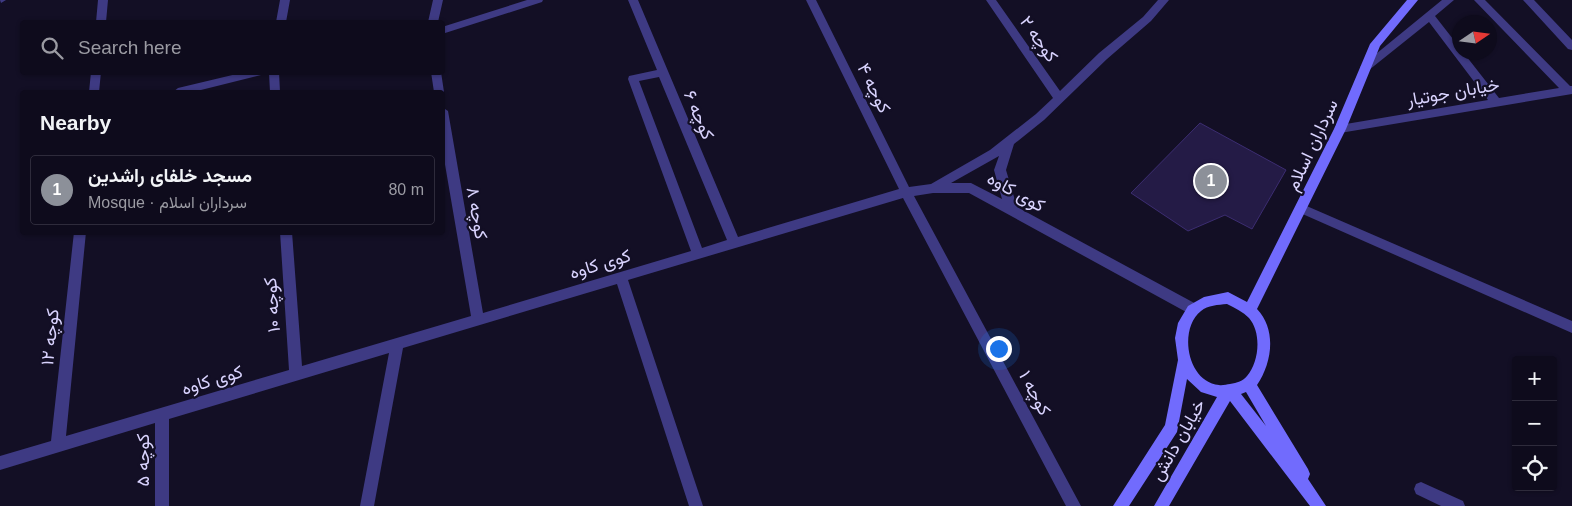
<!DOCTYPE html>
<html lang="en">
<head>
<meta charset="utf-8">
<style>
  body { margin:0; font-family:Arial,Vazirmatn,sans-serif; background:#1c1929; color:#f1f3f6 }
  .controls { position:absolute; right:15px; bottom:15px; display:grid; overflow:hidden; border-radius:5px; box-shadow:0 1px 4px #0004 }
  .controls button { width:45px; height:45px; display:grid; place-items:center; padding:0; border:0; border-bottom:1px solid #2e2b3b; background:#0e0b1c; color:#f1f3f6; font:25px sans-serif }
  .compass { position:absolute; left:1452px; top:15px; width:45px; height:45px; border-radius:50%; background:#0e0b1c; box-shadow:0 1px 4px #0004; rotate:77deg }
  .you { position:absolute; left:998px; top:348px; width:18px; height:18px; margin:-12px; border:4px solid #fff; border-radius:50%; background:#1a73e8; box-shadow:0 0 0 8px #1a73e833 }
  .badge { display:grid; place-items:center; width:32px; height:32px; border-radius:50%; background:#8c9099; color:#fff; font-size:16px; font-weight:700 }
  .pin { position:absolute; translate:-50% -50%; border:2px solid #fff; box-shadow:0 1px 5px #0006 }
  .list { margin:0; padding:0; list-style:none }
  h2 { display:flex; justify-content:space-between; align-items:center; height:65px; margin:0; padding:0 20px; font-size:21px }
  h2 small { font-size:16px; font-weight:400; color:#9b9ba3 }
  .list li { display:grid; grid-template-columns:32px 1fr auto; gap:15px; align-items:center; box-sizing:border-box; height:70px; margin:0 10px 10px; padding:0 10px; border:1px solid #2e2b3b; border-radius:5px }
  .list b { display:block; font-size:19px; white-space:nowrap }
  .list p { margin:0; font-size:16px; white-space:nowrap; color:#9b9ba3 }
  .list em { font-size:16px; font-style:normal; color:#9b9ba3 }
  .icon { flex:none; width:28px; height:28px; fill:none; stroke:currentColor; stroke-width:2; stroke-linecap:round; stroke-linejoin:round }
  .map { position:relative; flex:none; width:1572px; height:506px; overflow:hidden }
  .search { position:absolute; background:#0e0b1c; box-shadow:0 1px 4px #0004; left:20px; top:20px; width:425px; height:55px; display:flex; align-items:center; gap:12px; box-sizing:border-box; padding:0 18px; border-radius:5px; color:#9b9ba3; font-size:19px }
  .panel { position:absolute; background:#0e0b1c; box-shadow:0 1px 4px #0004; left:20px; top:90px; width:425px; height:145px; border-radius:5px }
  .map>svg:first-child { display:block }
  .building { fill:#241b46; stroke:#3c2d71 }
  .lines { fill:none; stroke-linecap:round; stroke-linejoin:round }
  .street { fill:#3e3a83; fill-rule:evenodd }
  .secondary { fill:#716bfd; fill-rule:evenodd }
  .labels { text-anchor:middle; stroke-width:4.5; stroke-linejoin:round; paint-order:stroke }
  .street-label { font-size:18px; fill:#d9d3fe; stroke:#130f25 }
</style>
</head>
<body>
<div class="map">
<svg width="1572" height="506" viewBox="0 0 1572 506">
  <rect width="100%" height="100%" fill="#130f25"/>
  <path class="building" d="M 1200,123 L 1286,170 L 1252,229 L 1225,215 L 1188,231 L 1131,193 Z"/>
  <g class="lines">
    <path class="street" d="M 0,0 L 6,0 L 1,3 Z
      M 98,0 L 108,0 L 106,22 L 96,22 Z
      M 280,0 L 290,0 L 286,22 L 276,22 Z
      M 433,0 L 443,0 L 438,22 L 428,22 Z
      M 527,0 L 543,0 L 542,2 L 442,34 L 442,27 Z
      M 628,0 L 638,0 L 738,237 L 899,189 L 806,0 L 816,0 L 909,187 L 931,184 L 990,150 L 1036,114 L 1053,98 L 986,0 L 996,0 L 1060,91 L 1099,53 L 1143,17 L 1158,0 L 1169,0 L 1151,21 L 1107,59 L 1044,120 L 1014,144 L 1006,170 L 1017,207 L 1198,305 L 1200,309 L 1198,313 L 1193,315 L 1188,313 L 969,193 L 933,193 L 914,196 L 1081,506 L 1066,506 L 903,198 L 628,280 L 703,506 L 689,506 L 617,284 L 403,348 L 374,506 L 360,506 L 389,353 L 169,419 L 169,506 L 155,506 L 155,423 L 0,470 L 0,456 L 51,441 L 74,232 L 86,232 L 66,436 L 289,370 L 280,232 L 292,232 L 302,366 L 471,316 L 442,147 L 442,107 L 448,111 L 483,313 L 691,251 L 628,79 L 629,76 L 657,70 ZM 659,77 L 727,240 L 702,248 L 639,81 ZM 999,156 L 994,170 L 1002,199 L 971,183 L 951,183 Z
      M 1442,0 L 1454,0 L 1435,16 L 1460,48 L 1460,52 L 1463,52 L 1499,98 L 1559,88 L 1474,0 L 1485,0 L 1570,86 L 1572,86 L 1572,94 L 1340,133 L 1336,132 L 1334,129 L 1340,125 L 1488,100 L 1429,22 L 1369,70 L 1365,71 L 1360,67 Z
      M 1523,0 L 1534,0 L 1572,40 L 1572,50 L 1568,49 Z
      M 91,72 L 101,72 L 99,92 L 89,92 Z
      M 245,72 L 279,72 L 280,92 L 270,92 L 269,73 L 193,92 L 173,92 L 178,88 Z
      M 431,72 L 441,72 L 444,92 L 443,95 L 442,92 L 434,92 Z
      M 1302,204 L 1572,321 L 1572,333 L 1298,212 L 1296,209 L 1298,206 Z
      M 1421,482 L 1463,501 L 1465,506 L 1441,506 L 1416,494 L 1414,489 L 1416,484 Z"/>
    <path class="secondary" d="M 1407,0 L 1418,0 L 1380,46 L 1346,129 L 1257,309 C 1277,330 1272,363 1257,385 L 1308,469 L 1310,474 L 1308,479 L 1326,506 L 1310,506 L 1230,401 L 1169,506 L 1154,506 L 1217,397 L 1201,392 L 1187,379 L 1177,432 L 1129,506 L 1113,506 L 1165,425 L 1178,360 L 1175,338 L 1178,323 L 1188,306 L 1204,297 L 1228,292 L 1247,302 L 1334,129 L 1370,44 ZM 1227,304 C 1235,308 1243,312 1249,318 C 1262,333 1259,362 1247,376 C 1243,381 1237,383 1230,384 C 1227,384 1222,386 1219,385 C 1187,382 1178,329 1201,311 C 1208,305 1218,305 1227,304 ZM 1246,392 L 1266,426 L 1241,394 Z"/>
  </g>
  <g class="labels">
    <g class="street-label">
      <text transform="translate(1039 39) rotate(55)" y="6">کوچه ۲</text>
      <text transform="translate(874 88) rotate(64)" y="6">کوچه ۴</text>
      <text transform="translate(1453 92) rotate(-10)" y="6">خیابان جوتیار</text>
      <text transform="translate(699 115) rotate(67)" y="6">کوچه ۶</text>
      <text transform="translate(1312 145) rotate(-65)" y="6">سرداران اسلام</text>
      <text transform="translate(1016 192) rotate(29)" y="6">کوی کاوه</text>
      <text transform="translate(477 213) rotate(80)" y="6">کوچه ۸</text>
      <text transform="translate(600 264) rotate(-17)" y="6">کوی کاوه</text>
      <text transform="translate(272 305) rotate(-94)" y="6">کوچه ۱۰</text>
      <text transform="translate(50 337) rotate(-84)" y="6">کوچه ۱۲</text>
      <text transform="translate(212 380) rotate(-17)" y="6">کوی کاوه</text>
      <text transform="translate(1035 393) rotate(62)" y="6">کوچه ۱</text>
      <text transform="translate(1178 440) rotate(-60)" y="6">خیابان دانش</text>
      <text transform="translate(143 460) rotate(-90)" y="6">کوچه ۵</text>
    </g>
  </g>
</svg>
<div class="controls">
<button>+</button>
<button>−</button>
<button><svg class="icon" aria-label="locate" viewBox="0 0 24 24"><circle cx="12" cy="12" r="6"/><path d="M12 2v4M12 18v4M2 12h4M18 12h4"/></svg></button>
</div>
<svg class="compass" viewBox="-18 -18 36 36"><path d="M0-13l5 13h-10z" fill="#e53935"/><path d="M0 13l5-13h-10z" fill="#9b9ba3"/></svg>
<div class="you"></div>
<div class="pin badge" style="left:1211px;top:181px">1</div>
<div class="search"><svg class="icon" aria-label="search" viewBox="0 0 24 24"><circle cx="10" cy="10" r="6"/><path d="M15 15l6 6"/></svg>Search here</div>
<section class="panel">
<h2>Nearby<small></small></h2>
<ul class="list">
<li><span class="badge">1</span><div><b>مسجد خلفای راشدین</b><p>Mosque · سرداران اسلام</p></div><em>80 m</em></li>
</ul>
</section>
</div>
</body>
</html>
